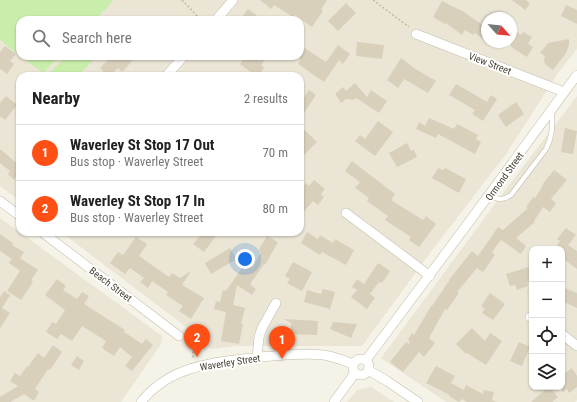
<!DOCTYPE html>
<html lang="en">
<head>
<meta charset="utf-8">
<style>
  body { margin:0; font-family:"Roboto Condensed",sans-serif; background:#f2f2f2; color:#222 }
  .controls { position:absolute; right:12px; bottom:12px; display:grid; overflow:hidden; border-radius:8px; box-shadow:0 1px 3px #0004 }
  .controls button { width:36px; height:36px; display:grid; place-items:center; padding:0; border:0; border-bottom:1px solid #e0e0e0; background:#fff; color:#222; font:20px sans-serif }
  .compass { position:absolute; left:481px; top:12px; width:36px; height:36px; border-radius:50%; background:#fff; box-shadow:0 1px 3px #0004; rotate:117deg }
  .you { position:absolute; left:245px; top:259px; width:14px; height:14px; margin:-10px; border:3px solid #fff; border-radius:50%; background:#1a73e8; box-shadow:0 0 0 6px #1a73e833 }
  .badge { display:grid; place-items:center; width:26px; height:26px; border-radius:50%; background:#ff4f14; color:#fff; font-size:13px; font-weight:700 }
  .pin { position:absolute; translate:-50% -33px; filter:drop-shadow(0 1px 2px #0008) }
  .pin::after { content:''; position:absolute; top:21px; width:14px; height:12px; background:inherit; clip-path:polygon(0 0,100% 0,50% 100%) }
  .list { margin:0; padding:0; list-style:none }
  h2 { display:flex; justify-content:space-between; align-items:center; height:52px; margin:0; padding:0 16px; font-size:17px }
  h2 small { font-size:13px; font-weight:400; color:#767676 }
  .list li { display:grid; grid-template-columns:26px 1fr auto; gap:12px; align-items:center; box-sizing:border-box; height:56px; padding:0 16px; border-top:1px solid #e0e0e0 }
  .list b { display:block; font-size:15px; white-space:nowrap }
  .list p { margin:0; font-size:13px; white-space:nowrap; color:#767676 }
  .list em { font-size:13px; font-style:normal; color:#767676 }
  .icon { flex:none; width:22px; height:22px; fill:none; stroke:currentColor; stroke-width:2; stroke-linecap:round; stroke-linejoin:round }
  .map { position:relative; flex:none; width:577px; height:402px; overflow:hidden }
  .search { position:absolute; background:#fff; box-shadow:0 1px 3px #0004; left:16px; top:16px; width:288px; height:44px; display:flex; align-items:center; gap:10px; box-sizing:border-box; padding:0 14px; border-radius:12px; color:#767676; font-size:15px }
  .panel { position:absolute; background:#fff; box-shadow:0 1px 3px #0004; left:16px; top:72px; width:288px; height:164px; border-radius:12px }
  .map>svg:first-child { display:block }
  .residential { fill:#eae5d5; fill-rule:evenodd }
  .green { fill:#c9eeac }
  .building { fill:#d8d0bb }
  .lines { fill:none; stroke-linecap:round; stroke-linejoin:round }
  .lane-casing { stroke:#c2bca8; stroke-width:5.5 }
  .street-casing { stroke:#c2bca8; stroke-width:10 }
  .path { stroke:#c5ba98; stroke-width:1.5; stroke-dasharray:2 2; stroke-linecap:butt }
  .lane { stroke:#fff; stroke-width:4.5 }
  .street { stroke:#fff; stroke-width:9 }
  .labels { text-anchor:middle; stroke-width:4; stroke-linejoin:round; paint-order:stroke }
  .street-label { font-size:10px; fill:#494335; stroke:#fff }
</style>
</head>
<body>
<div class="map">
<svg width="577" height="402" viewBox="0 0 577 402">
  <rect width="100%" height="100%" fill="#f5f2e7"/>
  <path class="residential" d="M 114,0 L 577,0 L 577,49 L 558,73 L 506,154 L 430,253 L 362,346 L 236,346 L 211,349 L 194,333 L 61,232 L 300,232 L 300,76 L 20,76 L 20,201 L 0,186 L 0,40 L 43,73 L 60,56 L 300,56 L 300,20 L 95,20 ZM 487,18 L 511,18 L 511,42 L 487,42 Z
    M 577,96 L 577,400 L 575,402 L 446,402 L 381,358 L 506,189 ZM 532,249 L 562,249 L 562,387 L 532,387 Z
    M 0,218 L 162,336 L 161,344 L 121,402 L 0,402 Z
    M 371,387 L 394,402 L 347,402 L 357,390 Z"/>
  <path class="green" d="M 0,0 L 114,0 L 95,20 L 20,20 L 20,56 L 0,40 Z
    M 20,56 L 60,56 L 43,73 Z
    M 66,56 L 95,56 L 96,57 L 78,76 L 53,76 L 50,73 Z"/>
  <path class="building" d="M 260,0 L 327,0 L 321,10 L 323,11 L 312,27 L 295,15 L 293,17 L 274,5 L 271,9 Z
    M 512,0 L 526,0 L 530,4 L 525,10 Z
    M 442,1 L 464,12 L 487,28 L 487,42 L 475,33 L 473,35 L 465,30 L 462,35 L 446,23 L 445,24 L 433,17 Z
    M 346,3 L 356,13 L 338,31 L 328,21 Z
    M 566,5 L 577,10 L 577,24 L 561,16 Z
    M 248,9 L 263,20 L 240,20 Z
    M 511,28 L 521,35 L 523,32 L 532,37 L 528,44 L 533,47 L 527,57 L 511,47 Z
    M 569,39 L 569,45 L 566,53 L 553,70 L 546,65 L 544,62 L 545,56 L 540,53 L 548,43 Z
    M 357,42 L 384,45 L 382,59 L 356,56 Z
    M 300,45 L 326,62 L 338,45 L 350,54 L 343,64 L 339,60 L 324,82 L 298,64 L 300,60 Z
    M 5,46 L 16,54 L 10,61 L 14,64 L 7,74 L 0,69 L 0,52 Z
    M 113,56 L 117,60 L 122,56 L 127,56 L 132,61 L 122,72 L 118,68 L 110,76 L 107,76 L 100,68 L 109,59 L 110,60 Z
    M 246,56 L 268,56 L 261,65 L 264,68 L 258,76 L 256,76 L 240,64 Z
    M 401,58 L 413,67 L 412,67 L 436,81 L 428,93 L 404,79 L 398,88 L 387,80 Z
    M 355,83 L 367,97 L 371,90 L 387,101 L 379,113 L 356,98 L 354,100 L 346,99 L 341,103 L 336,95 L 336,93 L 343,87 L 346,91 Z
    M 456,84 L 487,102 L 491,95 L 497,99 L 483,121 L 472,114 L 475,110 L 449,95 Z
    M 309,90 L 316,95 L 300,119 L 300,103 Z
    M 6,96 L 17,105 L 5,120 L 0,116 L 0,103 Z
    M 516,102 L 524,114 L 506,127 L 498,115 Z
    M 429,118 L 454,129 L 457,124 L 478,135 L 476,139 L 481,142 L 475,154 L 438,134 L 436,138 L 416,129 L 419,122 L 425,126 Z
    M 378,121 L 393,132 L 375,156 L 355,141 L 360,135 L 365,139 Z
    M 565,128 L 577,131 L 573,154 L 561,152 Z
    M 305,130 L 317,142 L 300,159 L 300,135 Z
    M 407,143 L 411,151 L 414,150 L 417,157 L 397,167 L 389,153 Z
    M 0,149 L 20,166 L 20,181 L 16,177 L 14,180 L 8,174 L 10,171 L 0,163 Z
    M 352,161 L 395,194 L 391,200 L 423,220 L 426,216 L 436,224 L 419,247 L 409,240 L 411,237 L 385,220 L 388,216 L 367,201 L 369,198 L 355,188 L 360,182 L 345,171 Z
    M 438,168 L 443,170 L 445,168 L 466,179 L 459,193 L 432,178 Z
    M 554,170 L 567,180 L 551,199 L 556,203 L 550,212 L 543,207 L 534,221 L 535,222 L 516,238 L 526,246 L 521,254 L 501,240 L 492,252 L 495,255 L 483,272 L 477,268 L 457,292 L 459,293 L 447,310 L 445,309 L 429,338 L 435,343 L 424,357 L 419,352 L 403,372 L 390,362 L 406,342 L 409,344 L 410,342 L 408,340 L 412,333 L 414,335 L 431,306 L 432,306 L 449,281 L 449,280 L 472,251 L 478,256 L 498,227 L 503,230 L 528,208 L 526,207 L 533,197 L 535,198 L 543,185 L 542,185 Z
    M 314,180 L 325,189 L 321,194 L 324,197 L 318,205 L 313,201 L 300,216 L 300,190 L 306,183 L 309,186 Z
    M 566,228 L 576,235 L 568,245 L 577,251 L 577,269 L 562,258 L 562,249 L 555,249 L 560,241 L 557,239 Z
    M 203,232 L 219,232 L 204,252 L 193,244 Z
    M 307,232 L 318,239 L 320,235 L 333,243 L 335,239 L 354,250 L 346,265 L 322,252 L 320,255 L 301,243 Z
    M 0,234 L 13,243 L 12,245 L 24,252 L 20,258 L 38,270 L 31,280 L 33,282 L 21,300 L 7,291 L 20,271 L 9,263 L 12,259 L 0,251 Z
    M 267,236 L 278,242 L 265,265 L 264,264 L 250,284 L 256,289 L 252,295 L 237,285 L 233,305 L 245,308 L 241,324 L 243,324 L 239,344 L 221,341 L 226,312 L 214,309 L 216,301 L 220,302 L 223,290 L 226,291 L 246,262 L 253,267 L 261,252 L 258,251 Z
    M 136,237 L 147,244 L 139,256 L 169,277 L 172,273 L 180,278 L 191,271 L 182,285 L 204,298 L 191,319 L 179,311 L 183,306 L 166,295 L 168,292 L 152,281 L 148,288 L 140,282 L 144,278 L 130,268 L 125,274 L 110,263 L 118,252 L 123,255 Z
    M 230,248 L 237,259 L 211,274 L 205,263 Z
    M 293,262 L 312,272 L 302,291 L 287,283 L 290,279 L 285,276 Z
    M 378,263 L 390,271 L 382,283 L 379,282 L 370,294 L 375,298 L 367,309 L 351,297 L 357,290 L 352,287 L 357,279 L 364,284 Z
    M 532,266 L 532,280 L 527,282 L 528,286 L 517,290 L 515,285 L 510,286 L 506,274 Z
    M 57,279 L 66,286 L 63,290 L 77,299 L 82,292 L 89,296 L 84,304 L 125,330 L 124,332 L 142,344 L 146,339 L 153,345 L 132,371 L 125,366 L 132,357 L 120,347 L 114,356 L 102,348 L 106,341 L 82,326 L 72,341 L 61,334 L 57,339 L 46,332 L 52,322 L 56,324 L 65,310 L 45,295 Z
    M 562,287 L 577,293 L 577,308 L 562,301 Z
    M 323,289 L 335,292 L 330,309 L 304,302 L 307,290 L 321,294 Z
    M 4,291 L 10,295 L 2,308 L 10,313 L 0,328 L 0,297 Z
    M 490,293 L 505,304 L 493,320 L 482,313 L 485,309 L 481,306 Z
    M 284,319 L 318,321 L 317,335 L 290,334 L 291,323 Z
    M 333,322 L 357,324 L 351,338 L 330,329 Z
    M 472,328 L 485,341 L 490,333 L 502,341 L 486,365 L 467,353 L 466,354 L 456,344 Z
    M 519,342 L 530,347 L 522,366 L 510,361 Z
    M 53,345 L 62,352 L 50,370 L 48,369 L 35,389 L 39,392 L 34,401 L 24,394 L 10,402 L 0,402 L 0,397 L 18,386 L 10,381 L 15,373 L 20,376 L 27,366 L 28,367 L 38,353 L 44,358 Z
    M 77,356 L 84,361 L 79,370 L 71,365 Z
    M 436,366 L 455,376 L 451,383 L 464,390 L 466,385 L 483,394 L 483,390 L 494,392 L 492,400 L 497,402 L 467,402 L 462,399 L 459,402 L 449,396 L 450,395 L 426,383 Z
    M 572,368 L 577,376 L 577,387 L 569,393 L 567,389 L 562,393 L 562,375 Z
    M 548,387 L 549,387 L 558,397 L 552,402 L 531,402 Z"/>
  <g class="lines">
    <g class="lane-casing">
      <path id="lane" d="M 488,196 C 498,199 502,201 511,195 L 546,149 C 553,135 552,127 552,112"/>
    </g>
    <g class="street-casing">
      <path id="street" d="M 216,20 L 233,0
        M 416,34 L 564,92
        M 166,76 L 184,56
        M 0,201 L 20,216
        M 346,213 L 430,276
        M 42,232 L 179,336
        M 530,317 L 532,318
        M 562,334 L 577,346
        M 257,358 L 259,337 L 262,328 L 276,303
        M353 367a8 8 0 1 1 16 0a8 8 0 1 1-16 0Z
        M 366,360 L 472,218 L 577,75
        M 368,370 L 387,381 L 418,402
        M 141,402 C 148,393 159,384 169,378 C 197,362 240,359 272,356 C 289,355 306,353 324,355 C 334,357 343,360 353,364
        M 334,402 L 355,373"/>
    </g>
    <path class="path" d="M 182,0 L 201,20
      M 373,0 L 409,27
      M 188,341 L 193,348 L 193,359"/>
    <use href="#lane" class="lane"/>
    <use href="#street" class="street"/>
  </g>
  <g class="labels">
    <g class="street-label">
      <text transform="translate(490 63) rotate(21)" y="4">View Street</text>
      <text transform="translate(504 176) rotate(-54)" y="4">Ormond Street</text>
      <text transform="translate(111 284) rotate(37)" y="4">Beach Street</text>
      <text transform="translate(230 362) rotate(-9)" y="4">Waverley Street</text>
    </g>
  </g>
</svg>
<div class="controls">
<button>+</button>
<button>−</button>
<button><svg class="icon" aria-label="locate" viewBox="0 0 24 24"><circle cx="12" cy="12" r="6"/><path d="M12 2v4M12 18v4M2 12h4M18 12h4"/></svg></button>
<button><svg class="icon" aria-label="layers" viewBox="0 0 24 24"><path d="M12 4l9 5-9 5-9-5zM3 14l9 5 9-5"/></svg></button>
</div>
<svg class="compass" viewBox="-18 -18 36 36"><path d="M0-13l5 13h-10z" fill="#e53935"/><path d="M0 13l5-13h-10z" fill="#767676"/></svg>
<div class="you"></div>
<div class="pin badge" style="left:282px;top:359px">1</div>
<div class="pin badge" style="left:197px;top:357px">2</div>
<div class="search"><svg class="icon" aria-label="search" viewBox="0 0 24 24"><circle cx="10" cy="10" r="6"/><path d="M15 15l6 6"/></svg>Search here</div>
<section class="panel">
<h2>Nearby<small>2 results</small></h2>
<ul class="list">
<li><span class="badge">1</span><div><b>Waverley St Stop 17 Out</b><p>Bus stop · Waverley Street</p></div><em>70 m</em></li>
<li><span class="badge">2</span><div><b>Waverley St Stop 17 In</b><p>Bus stop · Waverley Street</p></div><em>80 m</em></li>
</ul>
</section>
</div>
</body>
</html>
